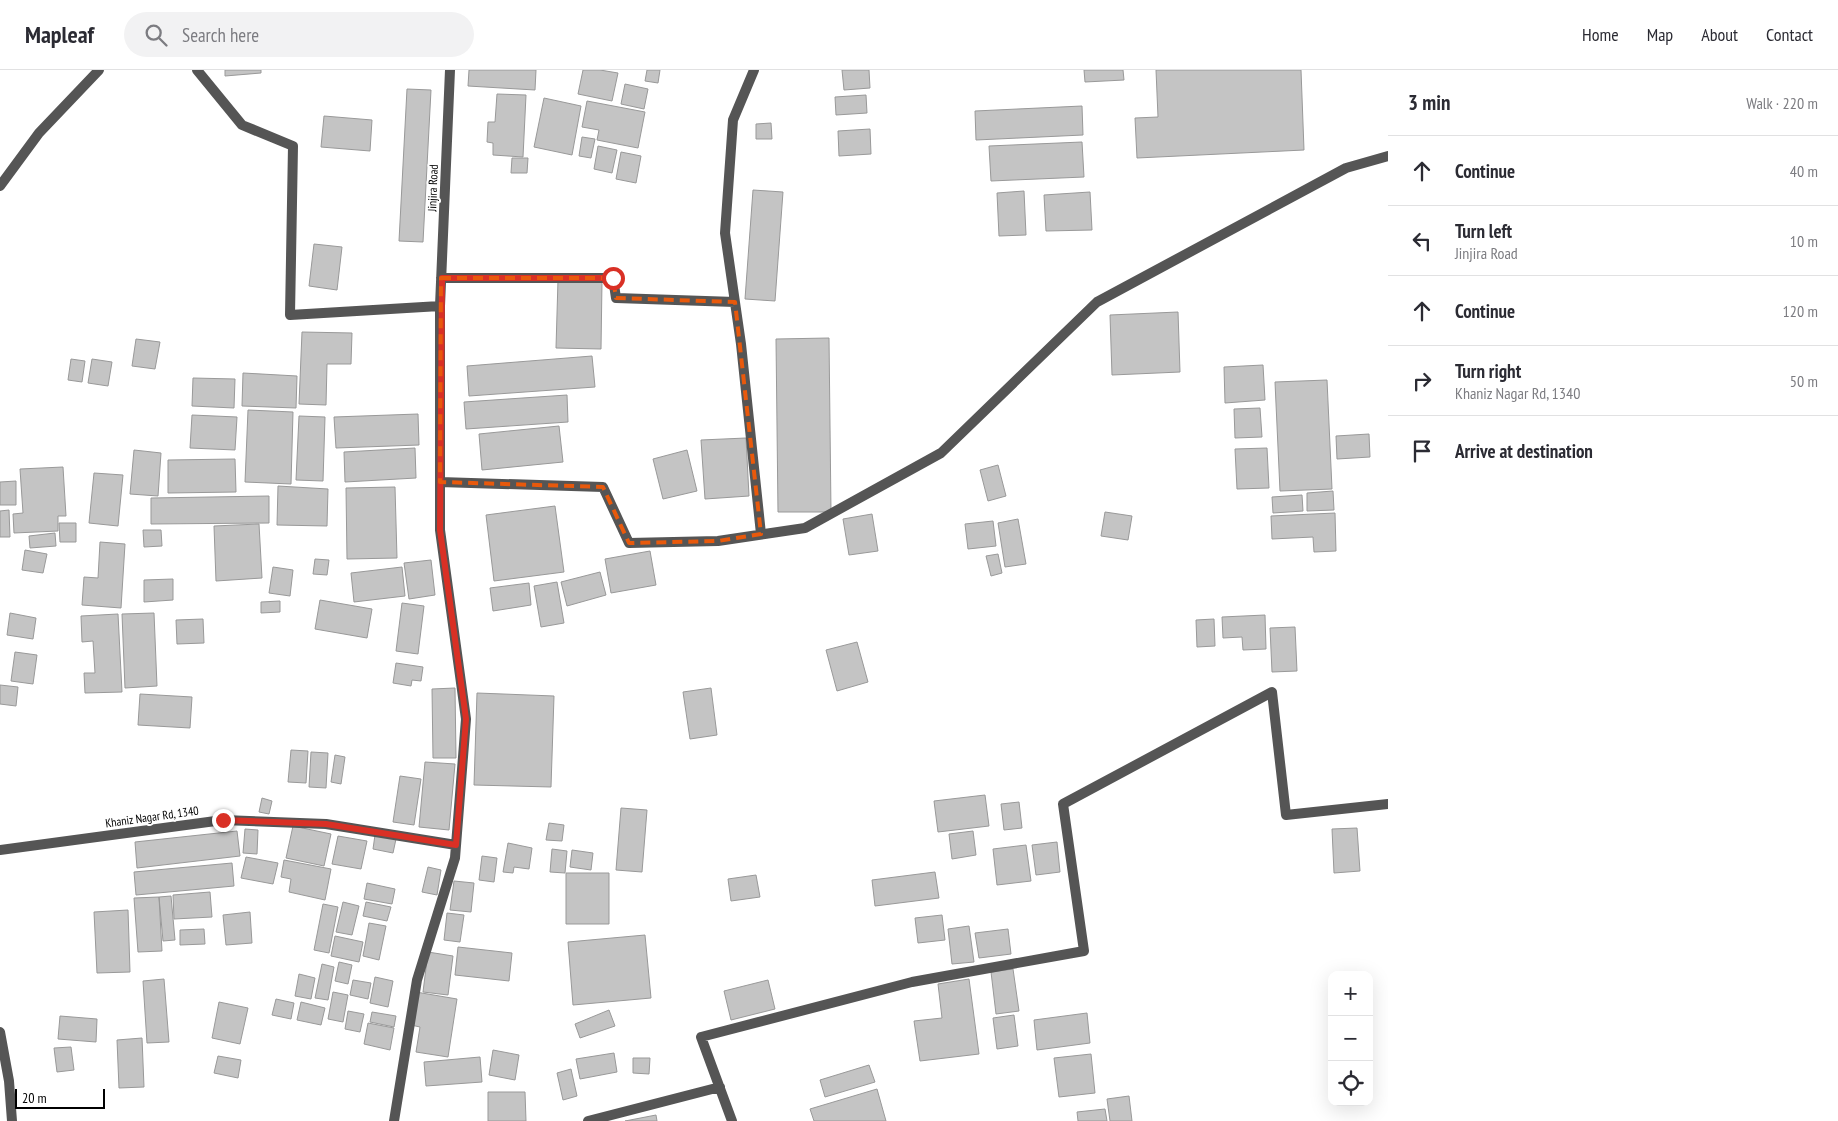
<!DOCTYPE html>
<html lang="en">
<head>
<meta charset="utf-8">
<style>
  body { margin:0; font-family:"PT Sans Narrow",sans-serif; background:#f2f2f3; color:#2b2b33 }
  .controls { position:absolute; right:15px; bottom:15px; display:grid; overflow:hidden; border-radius:10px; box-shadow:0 5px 20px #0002 }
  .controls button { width:45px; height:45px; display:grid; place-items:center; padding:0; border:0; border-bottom:1px solid #e1e1e2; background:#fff; color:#2b2b33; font:25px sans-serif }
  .scale { position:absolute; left:15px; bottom:12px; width:90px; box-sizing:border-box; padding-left:5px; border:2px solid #000; border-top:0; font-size:14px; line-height:18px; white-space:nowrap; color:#000; -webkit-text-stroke:4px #fff; paint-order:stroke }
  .stop { position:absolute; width:15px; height:15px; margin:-11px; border:4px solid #d93025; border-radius:50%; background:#fff }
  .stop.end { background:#d93025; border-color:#fff; box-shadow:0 1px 5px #0008 }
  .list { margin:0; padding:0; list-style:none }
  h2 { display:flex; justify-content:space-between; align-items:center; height:65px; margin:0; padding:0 20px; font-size:21px }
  h2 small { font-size:16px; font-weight:400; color:#7c7c81 }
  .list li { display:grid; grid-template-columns:32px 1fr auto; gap:15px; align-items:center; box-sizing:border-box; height:70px; padding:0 20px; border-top:1px solid #e1e1e2 }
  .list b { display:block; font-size:19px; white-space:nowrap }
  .list p { margin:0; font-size:16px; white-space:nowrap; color:#7c7c81 }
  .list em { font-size:16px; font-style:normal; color:#7c7c81 }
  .icon { flex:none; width:28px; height:28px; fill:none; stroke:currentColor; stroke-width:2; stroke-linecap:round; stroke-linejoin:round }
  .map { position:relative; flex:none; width:1388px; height:1051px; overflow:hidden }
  header { display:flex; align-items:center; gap:30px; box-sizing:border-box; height:70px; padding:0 25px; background:#fff; border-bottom:1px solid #e1e1e2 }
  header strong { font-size:24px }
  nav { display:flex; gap:28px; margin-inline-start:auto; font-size:18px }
  .search { width:350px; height:45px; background:#f2f2f3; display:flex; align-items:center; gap:12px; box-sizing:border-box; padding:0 18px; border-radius:28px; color:#7c7c81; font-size:19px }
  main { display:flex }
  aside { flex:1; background:#fff }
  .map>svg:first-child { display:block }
  .building { fill:#c4c4c4; stroke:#999 }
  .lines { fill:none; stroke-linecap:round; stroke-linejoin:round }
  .minor { stroke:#555; stroke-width:10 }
  .route { stroke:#d93025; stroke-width:6 }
  .marked { fill:none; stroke:#e8590c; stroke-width:4; stroke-dasharray:10 6; stroke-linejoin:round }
  .labels { text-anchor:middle; stroke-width:4; stroke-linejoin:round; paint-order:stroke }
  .street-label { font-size:12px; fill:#000; stroke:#fff }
</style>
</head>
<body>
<header>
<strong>Mapleaf</strong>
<div class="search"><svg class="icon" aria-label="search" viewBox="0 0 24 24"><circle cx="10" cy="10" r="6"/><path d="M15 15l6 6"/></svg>Search here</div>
<nav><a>Home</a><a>Map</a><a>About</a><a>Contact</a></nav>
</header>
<main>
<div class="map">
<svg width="1388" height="1051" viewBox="0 0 1388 1051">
  <rect width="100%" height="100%" fill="#fff"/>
  <path class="building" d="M 225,0 L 261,0 L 261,3 L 225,6 Z
    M 469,0 L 536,0 L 535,20 L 468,16 Z
    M 583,0 L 600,0 L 618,3 L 612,31 L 578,24 Z
    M 647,0 L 660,0 L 658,13 L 645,11 Z
    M 842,0 L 869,0 L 870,18 L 844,20 Z
    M 1084,0 L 1123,0 L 1124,10 L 1085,12 Z
    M 1156,0 L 1301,0 L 1304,80 L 1137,88 L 1135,48 L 1158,47 Z
    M 625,14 L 648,19 L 644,39 L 621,34 Z
    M 407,19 L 431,20 L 423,172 L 399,171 Z
    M 497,24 L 526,25 L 523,87 L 493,85 L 493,73 L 487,72 L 488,52 L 495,52 Z
    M 866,25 L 867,43 L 836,45 L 835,27 Z
    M 544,28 L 581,36 L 572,85 L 534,77 Z
    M 587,31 L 645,42 L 638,78 L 597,70 L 599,60 L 582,57 Z
    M 1082,36 L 1083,65 L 976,70 L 975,41 Z
    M 324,46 L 372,50 L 370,81 L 321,77 Z
    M 771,53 L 772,69 L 756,69 L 756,54 Z
    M 870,59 L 871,84 L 839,86 L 838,61 Z
    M 582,67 L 595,69 L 591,88 L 579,86 Z
    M 1082,72 L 1084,107 L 991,111 L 989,76 Z
    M 598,76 L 617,80 L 612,103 L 594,99 Z
    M 621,82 L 641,86 L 636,113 L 616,109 Z
    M 512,88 L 528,88 L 527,103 L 511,103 Z
    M 753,120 L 783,122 L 775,231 L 745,229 Z
    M 1024,121 L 1026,165 L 999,166 L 997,123 Z
    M 1090,122 L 1092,160 L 1046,161 L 1044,125 Z
    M 314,174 L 342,177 L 337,220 L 309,216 Z
    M 558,210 L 602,211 L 601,279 L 556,278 Z
    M 1178,242 L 1180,302 L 1112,305 L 1110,245 Z
    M 302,262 L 352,263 L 351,294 L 327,294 L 326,335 L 299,334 Z
    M 829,268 L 831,442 L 778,442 L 776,269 Z
    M 136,269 L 160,272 L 155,299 L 132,296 Z
    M 592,286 L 595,317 L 469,326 L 467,296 Z
    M 71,289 L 85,291 L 82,312 L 68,310 Z
    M 92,289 L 112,292 L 108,316 L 88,313 Z
    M 1263,295 L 1265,330 L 1225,333 L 1224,297 Z
    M 243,303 L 297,306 L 296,338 L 242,336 Z
    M 193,308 L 235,309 L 234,338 L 192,336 Z
    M 1327,310 L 1332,419 L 1280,421 L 1275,312 Z
    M 567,325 L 568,352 L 466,359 L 464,332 Z
    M 1260,338 L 1262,367 L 1235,368 L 1234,339 Z
    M 248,340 L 293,342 L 291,414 L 245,412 Z
    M 418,344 L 419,375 L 336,378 L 334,347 Z
    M 192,345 L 237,347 L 235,380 L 190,378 Z
    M 299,346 L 325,347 L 323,411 L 296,410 Z
    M 559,356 L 563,392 L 482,400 L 479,364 Z
    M 1369,364 L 1370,387 L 1337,389 L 1336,366 Z
    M 746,368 L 749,426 L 705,429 L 701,370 Z
    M 415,378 L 416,408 L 345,412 L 344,382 Z
    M 1267,378 L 1269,418 L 1237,419 L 1235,379 Z
    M 134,380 L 161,383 L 158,426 L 130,424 Z
    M 687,380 L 697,421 L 663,429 L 653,389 Z
    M 235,389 L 236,422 L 168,423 L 168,390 Z
    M 998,395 L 1006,426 L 988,431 L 980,400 Z
    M 63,397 L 66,446 L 58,446 L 58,461 L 14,463 L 13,444 L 23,443 L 20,399 Z
    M 94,403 L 123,405 L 118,456 L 89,453 Z
    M 16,411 L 16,435 L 0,435 L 0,412 Z
    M 278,416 L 328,419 L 327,456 L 277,455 Z
    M 395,417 L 397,488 L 347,489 L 346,418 Z
    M 1333,421 L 1334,440 L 1307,441 L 1307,423 Z
    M 1302,425 L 1303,441 L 1273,443 L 1272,427 Z
    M 269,426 L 269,453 L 151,454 L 151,428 Z
    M 555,436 L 564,502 L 494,511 L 486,445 Z
    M 9,440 L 10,467 L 0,467 L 0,441 Z
    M 1105,442 L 1132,446 L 1128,470 L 1101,466 Z
    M 1335,443 L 1336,481 L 1314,482 L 1313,467 L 1272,469 L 1271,446 Z
    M 872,444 L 878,481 L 849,485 L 843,449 Z
    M 1018,449 L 1026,494 L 1005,497 L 998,453 Z
    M 993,451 L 996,476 L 968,479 L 965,454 Z
    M 59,453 L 76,453 L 76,472 L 60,472 Z
    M 259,454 L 262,508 L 216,511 L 214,456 Z
    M 143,460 L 161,460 L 162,476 L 144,477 Z
    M 55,463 L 56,476 L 30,478 L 29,466 Z
    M 100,472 L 125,474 L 121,538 L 82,535 L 84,507 L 98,508 Z
    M 25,480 L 47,484 L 43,503 L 22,500 Z
    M 650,481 L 656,515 L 611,523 L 605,489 Z
    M 998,484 L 1002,503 L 991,506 L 986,486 Z
    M 315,489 L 329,490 L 327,505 L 313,504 Z
    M 431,490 L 435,525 L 409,529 L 404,493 Z
    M 273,497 L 293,500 L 290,526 L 269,523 Z
    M 402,497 L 405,526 L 354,532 L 351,503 Z
    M 600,502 L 606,525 L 567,536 L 561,512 Z
    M 173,509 L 173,530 L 144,532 L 144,510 Z
    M 557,512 L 564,553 L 541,557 L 534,516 Z
    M 529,513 L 531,535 L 493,541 L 490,518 Z
    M 320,530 L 372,539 L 367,568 L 315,559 Z
    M 280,531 L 280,542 L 261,543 L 261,532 Z
    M 402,533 L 424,536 L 418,584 L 396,581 Z
    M 10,543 L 36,548 L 33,569 L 7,565 Z
    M 154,543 L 157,616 L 125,618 L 122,544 Z
    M 118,544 L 122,622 L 85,623 L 84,603 L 95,603 L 93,571 L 82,572 L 81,546 Z
    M 1265,545 L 1266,579 L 1243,580 L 1242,567 L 1223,568 L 1222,547 Z
    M 203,549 L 204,573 L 177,574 L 176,550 Z
    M 1214,549 L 1215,576 L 1197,577 L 1196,550 Z
    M 1295,557 L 1297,601 L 1272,602 L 1270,558 Z
    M 857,572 L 868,612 L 837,621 L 826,580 Z
    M 15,582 L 37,585 L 33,614 L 11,611 Z
    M 396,593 L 423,597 L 421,611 L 412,610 L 411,616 L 393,613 Z
    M 0,615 L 18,617 L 16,636 L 0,634 Z
    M 455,618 L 456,688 L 433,688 L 432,619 Z
    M 711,618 L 717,665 L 690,669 L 683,622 Z
    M 477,623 L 554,626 L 551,717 L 474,715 Z
    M 140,624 L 192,627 L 190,658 L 138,655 Z
    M 291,680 L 308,681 L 306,713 L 288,712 Z
    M 311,682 L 328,683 L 326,718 L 309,717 Z
    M 335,685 L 345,687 L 341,714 L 331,712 Z
    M 425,692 L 455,694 L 449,760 L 419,757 Z
    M 400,706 L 421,709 L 414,755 L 393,752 Z
    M 985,725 L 989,756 L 938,762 L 934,731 Z
    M 262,728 L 272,731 L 269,744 L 259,742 Z
    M 1019,732 L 1022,758 L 1004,760 L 1001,734 Z
    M 621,738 L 647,740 L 642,802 L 616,800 Z
    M 549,753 L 564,755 L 562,771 L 546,770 Z
    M 293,756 L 331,764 L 324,796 L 286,788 Z
    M 1357,758 L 1360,801 L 1334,803 L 1332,759 Z
    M 245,759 L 258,760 L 257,784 L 243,783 Z
    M 237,761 L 240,786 L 137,798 L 135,772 Z
    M 973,761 L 976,785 L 952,789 L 949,764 Z
    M 375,765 L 396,769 L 393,783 L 373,779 Z
    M 338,766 L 367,771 L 361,799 L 332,794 Z
    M 1057,772 L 1060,802 L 1036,805 L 1032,775 Z
    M 508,773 L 532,778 L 529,799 L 514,797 L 513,803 L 503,802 Z
    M 1026,775 L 1031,811 L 997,815 L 993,779 Z
    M 552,779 L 567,781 L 565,803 L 550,802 Z
    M 572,780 L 593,783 L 591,800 L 570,797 Z
    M 482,786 L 497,788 L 494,812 L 479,810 Z
    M 246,787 L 278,793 L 273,814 L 241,808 Z
    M 284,790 L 331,799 L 325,830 L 289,822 L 291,809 L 281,807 Z
    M 232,793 L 234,816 L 136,825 L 134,802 Z
    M 428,797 L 441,800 L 437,825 L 422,822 Z
    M 935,802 L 939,828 L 875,836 L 872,810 Z
    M 566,803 L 609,803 L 609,854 L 566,854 Z
    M 756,805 L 760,827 L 731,831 L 728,809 Z
    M 454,811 L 474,813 L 471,842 L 450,840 Z
    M 367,813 L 395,819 L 392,834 L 364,829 Z
    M 210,822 L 212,847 L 174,849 L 173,825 Z
    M 171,826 L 175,870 L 163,871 L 159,827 Z
    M 159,827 L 162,881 L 138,882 L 134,828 Z
    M 343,832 L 359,836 L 352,865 L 336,862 Z
    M 366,832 L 391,837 L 387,851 L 363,846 Z
    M 323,834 L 338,837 L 329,883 L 314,880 Z
    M 128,840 L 130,902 L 97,903 L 94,842 Z
    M 250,842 L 252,873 L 226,875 L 223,845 Z
    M 447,843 L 464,845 L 460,872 L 444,870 Z
    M 942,845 L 945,870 L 918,873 L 915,848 Z
    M 369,853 L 386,856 L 379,890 L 363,886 Z
    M 969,856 L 974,892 L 952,894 L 948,859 Z
    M 204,859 L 205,874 L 180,875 L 180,860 Z
    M 1008,859 L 1011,884 L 979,888 L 975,863 Z
    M 645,865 L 651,928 L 573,935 L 568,872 Z
    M 335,866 L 363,872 L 359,892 L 331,886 Z
    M 458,877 L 512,883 L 509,911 L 455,905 Z
    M 428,882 L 453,886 L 448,925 L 423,922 Z
    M 339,892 L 352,895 L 348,914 L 335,911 Z
    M 322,894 L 334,897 L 328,930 L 315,928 Z
    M 1013,899 L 1019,941 L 996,944 L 991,902 Z
    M 299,904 L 315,908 L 311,929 L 295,926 Z
    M 375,907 L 393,911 L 388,937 L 370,933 Z
    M 164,909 L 169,972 L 147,973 L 143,911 Z
    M 969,909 L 979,984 L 920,991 L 914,951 L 942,948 L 938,914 Z
    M 353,910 L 371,913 L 368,929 L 350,925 Z
    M 768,910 L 775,939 L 731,950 L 724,921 Z
    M 333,922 L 348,925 L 343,952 L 328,949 Z
    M 416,922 L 457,929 L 448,987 L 416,982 L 420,957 L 411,955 Z
    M 276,929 L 294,933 L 291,949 L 272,945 Z
    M 219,932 L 248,938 L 240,974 L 212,968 Z
    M 301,932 L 325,938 L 321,955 L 297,950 Z
    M 609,940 L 615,956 L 580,968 L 575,954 Z
    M 348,941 L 364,944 L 360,962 L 345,959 Z
    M 372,942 L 396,946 L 394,957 L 370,952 Z
    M 1087,943 L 1090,973 L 1037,980 L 1034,950 Z
    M 1014,945 L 1018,976 L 997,979 L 993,948 Z
    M 60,946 L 97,949 L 96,972 L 58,969 Z
    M 368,953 L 394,958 L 390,980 L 364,974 Z
    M 142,968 L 144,1017 L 119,1018 L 117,970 Z
    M 71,977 L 74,1000 L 57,1002 L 54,978 Z
    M 493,980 L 519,985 L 515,1010 L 489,1005 Z
    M 614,983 L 617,1002 L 580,1009 L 576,989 Z
    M 1091,984 L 1095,1023 L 1059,1027 L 1054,988 Z
    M 218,986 L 241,990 L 238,1008 L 214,1003 Z
    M 480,987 L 482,1012 L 426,1016 L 424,992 Z
    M 633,988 L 650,988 L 649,1004 L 633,1003 Z
    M 869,995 L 875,1012 L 825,1027 L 820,1010 Z
    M 571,999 L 577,1026 L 563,1030 L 557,1003 Z
    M 877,1019 L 886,1051 L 814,1051 L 810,1039 Z
    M 488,1022 L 525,1022 L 526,1051 L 488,1051 Z
    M 1129,1026 L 1132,1051 L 1110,1051 L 1107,1029 Z
    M 1105,1039 L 1107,1051 L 1078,1051 L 1077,1042 Z
    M 656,1045 L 657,1051 L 625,1051 Z"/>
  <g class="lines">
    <path class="minor" d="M 197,0 L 242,55 L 293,76 L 290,245 L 440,236
      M 754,0 L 733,50 L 725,163 L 741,274 L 761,464
      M 0,116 L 39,63 L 99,0
      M 441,208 L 613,208 L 616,228 L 735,232
      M 440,412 L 603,417 L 629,473 L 718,471 L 805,458 L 941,383 L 1097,232 L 1346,98 L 1388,86
      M 0,780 L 223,750 L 326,754 L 456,775
      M 0,962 L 9,1011 L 12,1051
      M 394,1051 L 417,910 L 455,788 L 466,649 L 440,460 L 440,236 L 450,0
      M 588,1051 L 720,1017
      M 732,1051 L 701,967 L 912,912 L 1084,881 L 1063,734 L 1272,622 L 1286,745 L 1388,734"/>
  </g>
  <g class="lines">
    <path class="route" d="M 223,750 L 326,754 L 456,775 L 466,649 L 440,460 L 442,208 L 613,208"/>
  </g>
  <path class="marked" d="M 441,208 L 613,208 L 616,228 L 735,232 L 761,464 L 718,471 L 629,473 L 603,417 L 440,412 Z"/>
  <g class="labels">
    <g class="street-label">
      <text transform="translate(433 118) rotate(-88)" y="4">Jinjira Road</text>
      <text transform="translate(152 747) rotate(-8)" y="4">Khaniz Nagar Rd, 1340</text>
    </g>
  </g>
</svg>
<div class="controls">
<button>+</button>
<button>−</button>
<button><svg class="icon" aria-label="locate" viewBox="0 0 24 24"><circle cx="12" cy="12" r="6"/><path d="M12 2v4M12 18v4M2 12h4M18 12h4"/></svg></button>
</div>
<div class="scale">20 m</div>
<div class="stop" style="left:613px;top:208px"></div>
<div class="stop end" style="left:223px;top:750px"></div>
</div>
<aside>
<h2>3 min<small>Walk · 220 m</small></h2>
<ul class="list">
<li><svg class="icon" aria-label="ahead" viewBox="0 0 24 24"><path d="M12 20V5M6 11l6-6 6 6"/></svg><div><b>Continue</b></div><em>40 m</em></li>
<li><svg class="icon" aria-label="left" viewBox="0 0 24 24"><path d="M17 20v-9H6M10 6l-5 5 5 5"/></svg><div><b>Turn left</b><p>Jinjira Road</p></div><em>10 m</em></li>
<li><svg class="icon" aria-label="ahead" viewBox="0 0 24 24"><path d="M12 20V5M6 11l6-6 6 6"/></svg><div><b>Continue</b></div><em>120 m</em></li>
<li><svg class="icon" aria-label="right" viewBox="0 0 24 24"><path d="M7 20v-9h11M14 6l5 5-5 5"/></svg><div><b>Turn right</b><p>Khaniz Nagar Rd, 1340</p></div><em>50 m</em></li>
<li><svg class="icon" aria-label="arrive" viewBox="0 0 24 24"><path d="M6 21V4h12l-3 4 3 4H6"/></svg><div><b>Arrive at destination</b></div></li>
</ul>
</aside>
</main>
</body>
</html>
